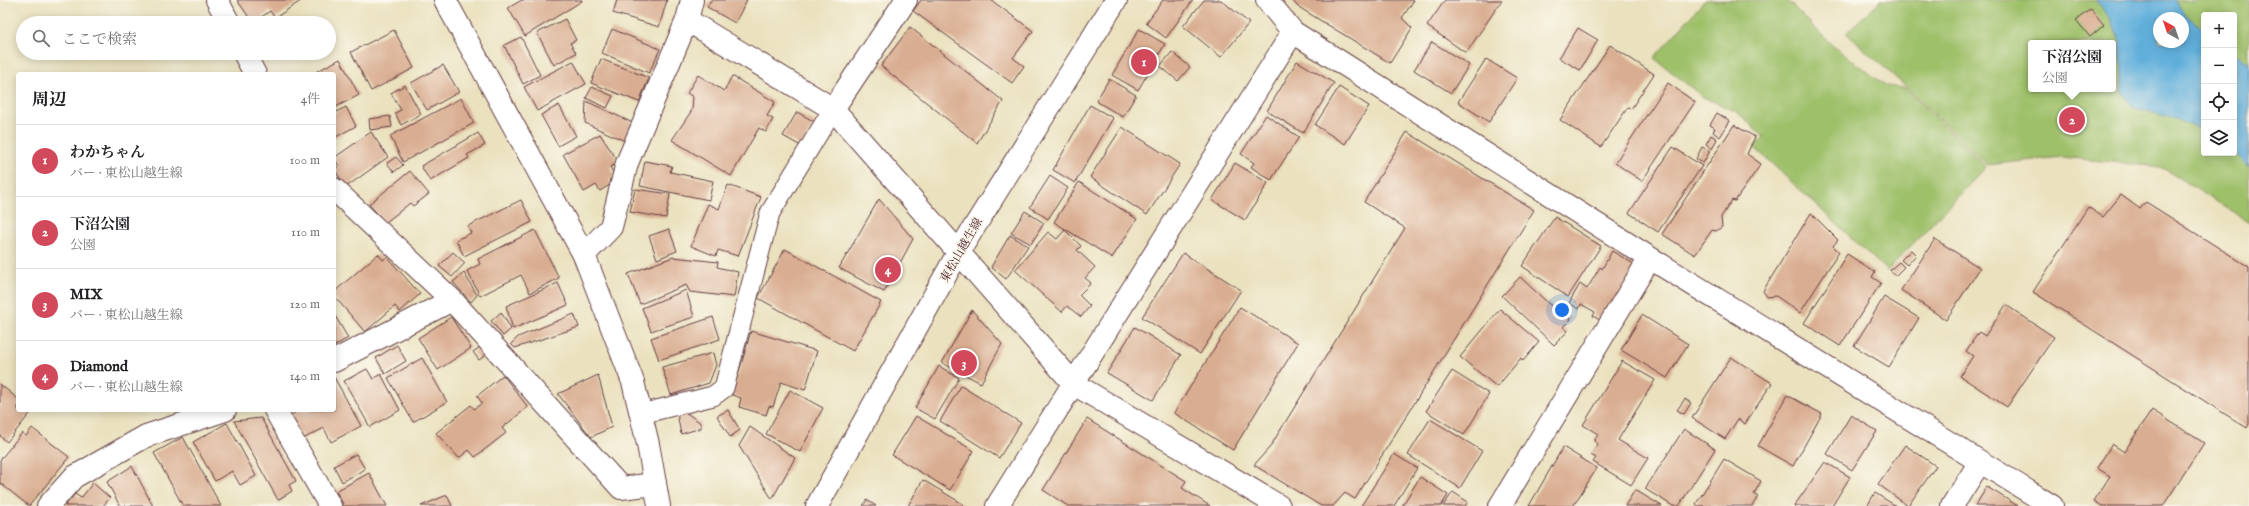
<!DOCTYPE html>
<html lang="ja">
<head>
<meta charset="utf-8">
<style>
  body { margin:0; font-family:"IM FELL English","Noto Serif JP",serif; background:#f2f2f2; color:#202124 }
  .controls { position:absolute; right:12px; top:12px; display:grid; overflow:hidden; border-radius:4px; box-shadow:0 2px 10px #0003 }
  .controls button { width:36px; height:36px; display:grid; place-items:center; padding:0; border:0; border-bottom:1px solid #e0e0e0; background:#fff; color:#202124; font:20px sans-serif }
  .compass { position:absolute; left:2153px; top:12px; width:36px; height:36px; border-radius:50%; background:#fff; box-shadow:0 2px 10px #0003; rotate:320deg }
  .you { position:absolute; left:1562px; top:310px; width:14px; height:14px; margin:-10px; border:3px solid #fff; border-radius:50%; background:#1a73e8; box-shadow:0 0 0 6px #1a73e833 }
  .badge { display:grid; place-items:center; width:26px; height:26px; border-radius:50%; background:#d1495b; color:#fff; font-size:13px; font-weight:700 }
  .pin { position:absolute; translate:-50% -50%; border:2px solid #fff; box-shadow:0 1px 4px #0006 }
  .popup { position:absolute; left:2028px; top:40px; width:88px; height:52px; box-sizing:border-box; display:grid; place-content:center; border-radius:4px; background:#fff; filter:drop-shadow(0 1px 3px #0005); font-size:13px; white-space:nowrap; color:#757577 }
  .popup b { font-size:15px; color:#202124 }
  .popup::after { content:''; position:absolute; left:50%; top:100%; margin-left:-8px; border:8px solid transparent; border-top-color:#fff }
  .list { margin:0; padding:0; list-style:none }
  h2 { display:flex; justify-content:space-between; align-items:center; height:52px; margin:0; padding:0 16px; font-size:17px }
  h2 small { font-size:13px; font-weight:400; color:#757577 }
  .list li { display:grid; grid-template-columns:26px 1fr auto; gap:12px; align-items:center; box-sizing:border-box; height:72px; padding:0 16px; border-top:1px solid #e0e0e0 }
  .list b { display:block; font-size:15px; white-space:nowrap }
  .list p { margin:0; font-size:13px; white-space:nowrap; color:#757577 }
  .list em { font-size:13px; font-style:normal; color:#757577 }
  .icon { flex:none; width:22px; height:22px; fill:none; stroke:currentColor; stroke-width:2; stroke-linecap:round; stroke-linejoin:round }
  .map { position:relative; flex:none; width:2249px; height:506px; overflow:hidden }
  .search { position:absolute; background:#fff; box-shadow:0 2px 10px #0003; left:16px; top:16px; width:320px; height:44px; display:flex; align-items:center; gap:10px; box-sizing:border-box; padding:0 14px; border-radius:22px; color:#757577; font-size:15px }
  .panel { position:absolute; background:#fff; box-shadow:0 2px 10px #0003; left:16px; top:72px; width:320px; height:340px; border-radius:4px }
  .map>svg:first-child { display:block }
  .green { fill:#9ec069; stroke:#74704a; fill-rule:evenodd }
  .water { fill:#61afdb; stroke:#566783; fill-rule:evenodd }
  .building { fill:#d9ad91 }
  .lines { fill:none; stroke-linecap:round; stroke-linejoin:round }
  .lane-casing { stroke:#623c41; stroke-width:21 }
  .street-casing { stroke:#623c41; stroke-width:24 }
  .secondary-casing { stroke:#623c41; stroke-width:24 }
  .primary-casing { stroke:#623c41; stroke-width:24 }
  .lane { stroke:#fff; stroke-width:19 }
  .street { stroke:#fff; stroke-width:22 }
  .secondary { stroke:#fff; stroke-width:22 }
  .primary { stroke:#fff; stroke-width:22 }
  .labels { text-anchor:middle; stroke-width:3.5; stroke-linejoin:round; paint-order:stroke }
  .street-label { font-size:12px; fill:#4a1f2b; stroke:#fbf7ec }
</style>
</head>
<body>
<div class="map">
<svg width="2249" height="506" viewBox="0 0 2249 506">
  <rect width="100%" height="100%" fill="#fbf7ec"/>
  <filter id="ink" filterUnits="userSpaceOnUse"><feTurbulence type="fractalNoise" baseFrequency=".025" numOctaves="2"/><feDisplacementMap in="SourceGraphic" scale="8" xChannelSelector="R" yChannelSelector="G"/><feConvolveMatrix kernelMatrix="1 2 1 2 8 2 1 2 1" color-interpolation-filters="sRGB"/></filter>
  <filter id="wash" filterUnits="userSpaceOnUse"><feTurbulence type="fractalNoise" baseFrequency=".012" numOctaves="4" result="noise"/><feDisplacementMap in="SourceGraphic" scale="16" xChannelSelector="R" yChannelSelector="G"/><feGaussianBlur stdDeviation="0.9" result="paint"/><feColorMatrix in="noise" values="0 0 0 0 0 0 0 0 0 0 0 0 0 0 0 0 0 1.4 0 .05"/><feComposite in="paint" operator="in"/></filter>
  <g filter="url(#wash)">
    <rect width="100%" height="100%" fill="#eae1be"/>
    <path class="green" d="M 1705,0 L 1787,0 L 1834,47 L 1887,86 L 1905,88 L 1986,167 L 1887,271 L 1754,147 L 1764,137 L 1737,112 L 1703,97 L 1654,58 Z
      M 1881,0 L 2249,0 L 2249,222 L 2161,167 L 2062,157 L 1987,165 L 1906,87 L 1846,33 ZM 2204,15 L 2234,15 L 2234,153 L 2204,153 ZM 2159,18 L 2183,18 L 2183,42 L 2159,42 ZM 2031,43 L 2113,43 L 2113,89 L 2031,89 Z"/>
    <path class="water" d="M 2095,0 L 2173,0 L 2188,17 L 2204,29 L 2204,131 L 2176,119 L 2132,107 L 2123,93 L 2120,41 L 2111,19 ZM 2159,18 L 2183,18 L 2183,42 L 2159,42 Z
      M 2234,52 L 2249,64 L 2249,167 L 2234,152 Z"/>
    <g id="blocks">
      <path class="building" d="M 237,0 L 302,0 L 275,18 L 270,11 L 253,23 Z
        M 522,0 L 582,0 L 582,1 L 525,36 L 508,8 Z
        M 617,0 L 667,0 L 659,27 L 613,13 Z
        M 711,0 L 747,0 L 735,23 L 707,7 Z
        M 921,0 L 991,0 L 1033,31 L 1013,58 L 1024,66 L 1012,83 L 913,11 Z
        M 1163,0 L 1193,0 L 1166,38 L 1146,23 Z
        M 1204,0 L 1221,0 L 1249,23 L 1221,57 L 1183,26 Z
        M 1292,0 L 1414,0 L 1402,18 L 1412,28 L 1390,63 L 1297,6 Z
        M 1445,0 L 1502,0 L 1466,53 L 1427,26 Z
        M 2091,9 L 2104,25 L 2090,37 L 2076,20 Z
        M 565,19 L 576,40 L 570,43 L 576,53 L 554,65 L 537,33 Z
        M 910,27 L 1003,101 L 977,143 L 881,66 Z
        M 1578,28 L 1598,40 L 1580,70 L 1559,58 Z
        M 612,29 L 660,49 L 649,73 L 602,53 Z
        M 1139,29 L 1165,44 L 1138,90 L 1112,75 Z
        M 394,30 L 414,68 L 371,91 L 351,52 Z
        M 521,37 L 540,75 L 523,84 L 504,45 Z
        M 1432,42 L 1469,65 L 1451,93 L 1414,70 Z
        M 1610,45 L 1654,74 L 1631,109 L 1628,107 L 1601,147 L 1560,120 Z
        M 1172,52 L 1190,67 L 1178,81 L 1160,66 Z
        M 340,59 L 359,95 L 334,108 L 334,74 L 312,74 Z
        M 601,59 L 649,78 L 639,102 L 591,83 Z
        M 1486,59 L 1517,78 L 1489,122 L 1458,102 Z
        M 573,61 L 586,84 L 537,111 L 524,87 Z
        M 1297,61 L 1334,83 L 1303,133 L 1267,111 Z
        M 443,65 L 459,92 L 427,110 L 411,83 Z
        M 698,75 L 724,91 L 732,76 L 775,102 L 767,116 L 773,119 L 766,132 L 759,128 L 731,176 L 672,140 L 692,110 L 693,97 L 687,93 Z
        M 1109,79 L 1136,95 L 1123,117 L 1096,101 Z
        M 1668,83 L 1695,102 L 1642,181 L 1615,163 Z
        M 405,85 L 421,114 L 401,125 L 395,113 L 401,110 L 391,93 Z
        M 592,87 L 613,96 L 607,108 L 586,98 Z
        M 1339,87 L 1369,106 L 1345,144 L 1315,125 Z
        M 461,98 L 474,123 L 403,162 L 390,136 Z
        M 586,101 L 633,123 L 625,141 L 585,123 Z
        M 559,105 L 576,136 L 558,146 L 541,115 Z
        M 1090,105 L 1113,118 L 1075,183 L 1053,170 Z
        M 346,107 L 356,126 L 334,138 L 334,113 Z
        M 797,112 L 815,122 L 801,146 L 783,136 Z
        M 1717,113 L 1730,121 L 1720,137 L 1713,132 L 1715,128 L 1710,125 Z
        M 1266,115 L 1299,137 L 1271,180 L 1251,167 L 1254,163 L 1241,154 Z
        M 390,116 L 392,127 L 370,130 L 369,119 Z
        M 1734,125 L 1755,137 L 1747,154 L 1761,164 L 1735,201 L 1732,200 L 1721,217 L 1722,227 L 1716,231 L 1712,230 L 1695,255 L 1662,234 Z
        M 1122,127 L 1180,164 L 1147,215 L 1090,177 Z
        M 371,132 L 388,157 L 346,187 L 334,169 L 339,166 L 334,158 Z
        M 1407,132 L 1534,210 L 1355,499 L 1345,493 L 1333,506 L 1321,506 L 1254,465 L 1270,447 L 1405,228 L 1364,202 Z
        M 478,133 L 485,145 L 467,155 L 469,158 L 430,181 L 421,166 Z
        M 600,134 L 619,163 L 610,167 L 615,176 L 609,180 L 611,184 L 600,191 L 596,185 L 584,192 L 563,154 Z
        M 1711,135 L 1717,139 L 1712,149 L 1706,144 Z
        M 1673,147 L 1702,166 L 1658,232 L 1629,213 Z
        M 1702,147 L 1710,151 L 1703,163 L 1696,159 Z
        M 396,157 L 403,165 L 394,172 L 387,163 Z
        M 645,161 L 672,166 L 670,172 L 713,181 L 709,200 L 640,186 Z
        M 1235,163 L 1268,183 L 1245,220 L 1212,200 Z
        M 410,171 L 429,194 L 413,206 L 410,203 L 385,223 L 369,204 Z
        M 1050,176 L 1068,188 L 1048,219 L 1030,207 Z
        M 1079,182 L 1137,219 L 1112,258 L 1054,222 Z
        M 728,185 L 761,197 L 738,256 L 718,250 L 716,256 L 691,246 L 708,204 L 719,209 Z
        M 635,189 L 670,194 L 666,218 L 630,212 Z
        M 2121,195 L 2140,209 L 2146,202 L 2249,267 L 2249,424 L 2247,428 L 2033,292 L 2088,207 L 2103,217 Z
        M 879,199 L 913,239 L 884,292 L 839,268 Z
        M 521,200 L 532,222 L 464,256 L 456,240 L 471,233 L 468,226 Z
        M 1025,211 L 1044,223 L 1031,244 L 1011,233 Z
        M 1811,213 L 1838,240 L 1833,246 L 1839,252 L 1800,313 L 1776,296 L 1767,297 L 1763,291 Z
        M 1555,217 L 1601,246 L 1568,297 L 1522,266 Z
        M 669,229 L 677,251 L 657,259 L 649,236 Z
        M 535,230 L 559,278 L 530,293 L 521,275 L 480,296 L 467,271 L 480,264 L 478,259 Z
        M 1065,230 L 1081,246 L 1077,250 L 1095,267 L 1085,278 L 1091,283 L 1079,295 L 1090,306 L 1081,317 L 1067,306 L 1062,312 L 1015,270 L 1048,232 L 1057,239 Z
        M 1010,235 L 1028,246 L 1006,279 L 991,267 Z
        M 1935,239 L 1980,268 L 1946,320 L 1901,290 Z
        M 785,249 L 881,302 L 853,351 L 758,298 Z
        M 1911,250 L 1916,255 L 1907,265 L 1901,260 Z
        M 1612,251 L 1637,266 L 1603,322 L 1593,316 L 1595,312 L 1581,304 L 1579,309 L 1569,303 L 1580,284 L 1587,289 L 1600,267 L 1602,269 Z
        M 453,252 L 465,263 L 452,277 L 439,266 Z
        M 1183,253 L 1241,290 L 1200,354 L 1142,317 Z
        M 378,254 L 383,260 L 387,257 L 420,294 L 400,312 L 395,306 L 365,332 L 334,296 L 334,292 Z
        M 1847,254 L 1875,272 L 1872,277 L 1881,283 L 1840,346 L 1804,323 Z
        M 673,257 L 718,262 L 717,267 L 738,272 L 734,297 L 690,292 L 686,285 L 640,304 L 628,274 Z
        M 1899,262 L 1904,267 L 1895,276 L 1890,270 Z
        M 464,273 L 477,295 L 471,302 L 453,282 Z
        M 1520,277 L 1562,316 L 1565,313 L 1571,319 L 1563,327 L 1568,331 L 1554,345 L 1502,296 Z
        M 558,283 L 568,305 L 513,329 L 506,306 Z
        M 686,290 L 694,317 L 651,331 L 642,308 Z
        M 1884,297 L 1919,318 L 1889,367 L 1854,346 Z
        M 2006,305 L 2054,337 L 2007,407 L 1960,376 L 1973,356 L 1966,351 L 1979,332 L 1985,336 Z
        M 1240,307 L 1298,343 L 1233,450 L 1174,413 Z
        M 1500,309 L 1539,342 L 1523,361 L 1521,358 L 1497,387 L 1460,357 Z
        M 972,310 L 1002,344 L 981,383 L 942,363 Z
        M 501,312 L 511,329 L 503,336 L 491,321 Z
        M 334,314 L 348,338 L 334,346 Z
        M 574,314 L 579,327 L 515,348 L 511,344 L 518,337 Z
        M 1642,315 L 1688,344 L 1667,378 L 1621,350 Z
        M 451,317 L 471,348 L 438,370 L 418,338 Z
        M 713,317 L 720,339 L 659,360 L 651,338 Z
        M 1135,327 L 1181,355 L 1153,400 L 1107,373 Z
        M 751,331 L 817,351 L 805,390 L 781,382 L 773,407 L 769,406 L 766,415 L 739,407 L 741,398 L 732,395 Z
        M 397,345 L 406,361 L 385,374 L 376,358 Z
        M 483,345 L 489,353 L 479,360 L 473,352 Z
        M 713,353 L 716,365 L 709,383 L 671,395 L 662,367 Z
        M 1731,357 L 1772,383 L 1745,424 L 1738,419 L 1725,439 L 1692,418 Z
        M 422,358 L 447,402 L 413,422 L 388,378 Z
        M 1622,361 L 1655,380 L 1618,440 L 1648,458 L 1631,485 L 1593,462 L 1596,458 L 1591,455 L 1598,444 L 1594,441 L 1598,434 L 1583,425 Z
        M 939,366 L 959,378 L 935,419 L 915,408 Z
        M 367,369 L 373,379 L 381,374 L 400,410 L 370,427 L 344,381 Z
        M 1452,371 L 1489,394 L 1464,435 L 1426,411 Z
        M 503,375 L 528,407 L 502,428 L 506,433 L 475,457 L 469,450 L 459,458 L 436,433 L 471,405 L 474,409 L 482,403 L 477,396 Z
        M 598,375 L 612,427 L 591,437 L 558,394 Z
        M 334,377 L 361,426 L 331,442 L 324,428 L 303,439 L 290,416 L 296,412 L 295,410 L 334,410 Z
        M 0,384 L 18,399 L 18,410 L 32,411 L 7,442 L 0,436 Z
        M 961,386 L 1021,423 L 999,458 L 940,421 Z
        M 790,390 L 823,408 L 800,452 L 766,434 Z
        M 1787,395 L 1822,414 L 1793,466 L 1758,446 Z
        M 1685,399 L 1691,403 L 1684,414 L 1677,410 Z
        M 728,410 L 740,430 L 730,437 L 717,416 Z
        M 2152,410 L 2204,443 L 2163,506 L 2102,506 L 2094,501 L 2110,476 L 2097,468 L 2112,444 L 2124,452 Z
        M 685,412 L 701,423 L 701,428 L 681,434 L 677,413 Z
        M 1851,415 L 1877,431 L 1852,470 L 1827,454 Z
        M 916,416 L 974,451 L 950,490 L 892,455 Z
        M 261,418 L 296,481 L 289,485 L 292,491 L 278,500 L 234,421 Z
        M 1087,419 L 1186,481 L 1182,488 L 1210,506 L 1068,506 L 1043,490 Z
        M 1430,419 L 1482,451 L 1460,488 L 1408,455 Z
        M 227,423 L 256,476 L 240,485 L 232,471 L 215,481 L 193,442 Z
        M 750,427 L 795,458 L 772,499 L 739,446 Z
        M 32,428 L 69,457 L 29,506 L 0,483 L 0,460 L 22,433 L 26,436 Z
        M 1684,429 L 1715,449 L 1679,506 L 1673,506 L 1645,489 Z
        M 183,437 L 221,506 L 183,506 L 154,453 Z
        M 1905,445 L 1936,466 L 1908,506 L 1878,484 Z
        M 1563,447 L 1597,468 L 1573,506 L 1529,506 Z
        M 356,454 L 365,469 L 342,482 L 334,466 Z
        M 1394,454 L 1417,468 L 1394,506 L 1361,506 Z
        M 1724,459 L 1761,481 L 1754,494 L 1758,497 L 1752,506 L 1698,506 L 1696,504 Z
        M 1825,462 L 1850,477 L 1832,506 L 1794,506 Z
        M 132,466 L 153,506 L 120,506 L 107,482 Z
        M 369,473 L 387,506 L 344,506 L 336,491 Z
        M 1420,477 L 1448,495 L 1441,506 L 1402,506 Z
        M 923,480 L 963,504 L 962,506 L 908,506 Z
        M 93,483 L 110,498 L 103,506 L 65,506 L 75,494 L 81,498 Z
        M 1987,487 L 2018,506 L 1975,506 Z
        M 1635,490 L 1662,506 L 1625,506 Z
        M 1453,492 L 1468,502 L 1465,506 L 1443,506 Z
        M 1875,493 L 1896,506 L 1867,506 Z
        M 447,495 L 452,506 L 421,506 Z
        M 867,500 L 876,506 L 863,506 Z"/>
    </g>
  </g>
  <g filter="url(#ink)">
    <use href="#blocks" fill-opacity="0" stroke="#623c41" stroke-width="1"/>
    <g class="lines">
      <g class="lane-casing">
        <path id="lane" d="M 641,414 L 713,396 L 724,388 L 770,213 L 833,109"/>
      </g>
      <g class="street-casing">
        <path id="street" d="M 217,0 L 229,23
          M 1267,0 L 1293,32 L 1650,258 L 2052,506
          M 687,20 L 833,109 L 1074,384 L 1279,506
          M 244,53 L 255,74
          M 833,109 L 906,0
          M 334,189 L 452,300 L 621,488 L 655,484
          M 584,255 L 611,227 L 627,163 L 687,20 L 692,0
          M 334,361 L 452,300
          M 275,410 L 330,506
          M 48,506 L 74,477 L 146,436 L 225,410
          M 997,506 L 1293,32
          M 1500,506 L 1650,258
          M 1952,506 L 1980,462"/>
      </g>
      <g class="secondary-casing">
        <path id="secondary" d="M 445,0 L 584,255 L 633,382 L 648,444 L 659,506"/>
      </g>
      <g class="primary-casing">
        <path id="primary" d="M 817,506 L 958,253 L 1116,0"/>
      </g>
      <use href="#lane" class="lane"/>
      <use href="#street" class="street"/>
      <use href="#secondary" class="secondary"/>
      <use href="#primary" class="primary"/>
    </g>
  </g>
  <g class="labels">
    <g class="street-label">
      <text transform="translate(961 250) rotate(-60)" y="4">東松山越生線</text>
    </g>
  </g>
</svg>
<div class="controls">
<button>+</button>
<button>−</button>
<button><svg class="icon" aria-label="locate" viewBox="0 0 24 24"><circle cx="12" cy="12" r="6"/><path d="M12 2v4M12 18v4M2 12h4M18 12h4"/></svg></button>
<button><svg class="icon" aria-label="layers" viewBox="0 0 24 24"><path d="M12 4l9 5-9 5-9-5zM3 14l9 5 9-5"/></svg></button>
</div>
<svg class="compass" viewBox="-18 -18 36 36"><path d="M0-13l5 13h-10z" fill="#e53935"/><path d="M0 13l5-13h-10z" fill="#757577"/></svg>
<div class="you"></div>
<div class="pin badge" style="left:1144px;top:62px">1</div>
<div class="pin badge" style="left:2072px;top:120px">2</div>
<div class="popup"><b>下沼公園</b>公園</div>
<div class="pin badge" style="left:964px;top:363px">3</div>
<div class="pin badge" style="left:888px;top:270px">4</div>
<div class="search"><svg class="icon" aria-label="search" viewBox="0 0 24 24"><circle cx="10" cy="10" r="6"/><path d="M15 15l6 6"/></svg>ここで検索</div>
<section class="panel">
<h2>周辺<small>4件</small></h2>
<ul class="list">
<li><span class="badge">1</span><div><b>わかちゃん</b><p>バー · 東松山越生線</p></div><em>100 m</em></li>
<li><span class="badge">2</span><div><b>下沼公園</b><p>公園</p></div><em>110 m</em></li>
<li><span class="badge">3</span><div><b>MIX</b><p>バー · 東松山越生線</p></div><em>120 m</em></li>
<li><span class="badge">4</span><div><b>Diamond</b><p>バー · 東松山越生線</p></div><em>140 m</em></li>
</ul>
</section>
</div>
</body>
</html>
